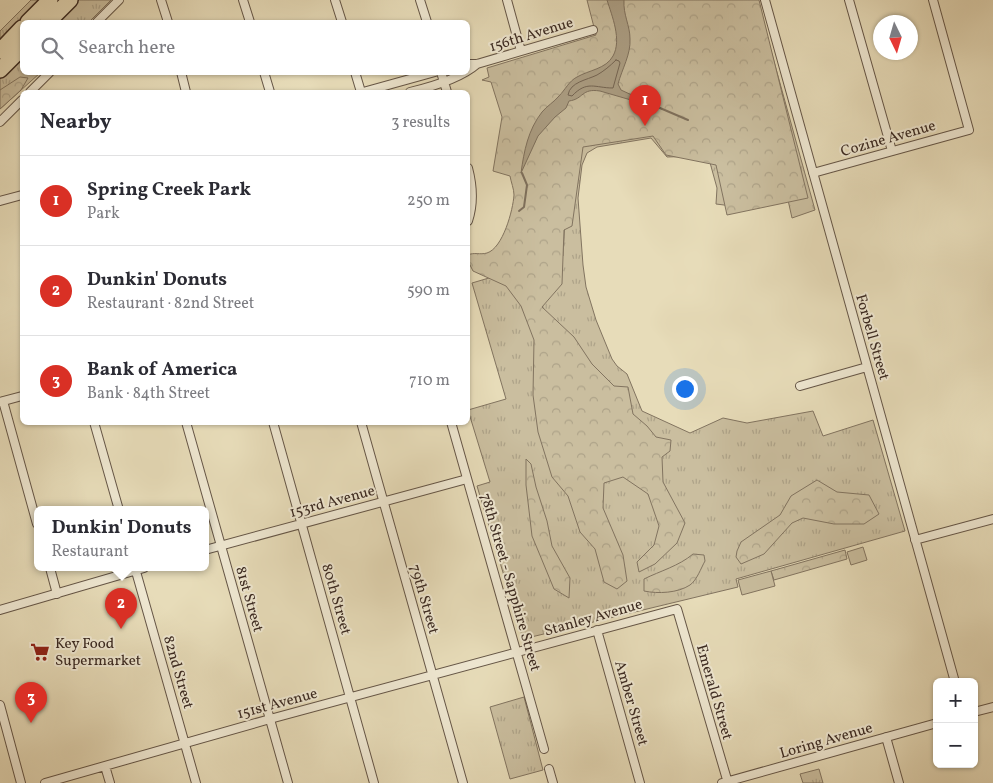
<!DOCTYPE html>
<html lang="en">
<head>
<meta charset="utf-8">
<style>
  body { margin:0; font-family:Vollkorn,serif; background:#f2f2f3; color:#2b2b33 }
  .controls { position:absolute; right:15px; bottom:15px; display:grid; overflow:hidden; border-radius:8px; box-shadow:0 1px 4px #0004 }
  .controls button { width:45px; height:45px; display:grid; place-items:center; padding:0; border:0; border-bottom:1px solid #e1e1e2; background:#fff; color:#2b2b33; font:25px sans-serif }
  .compass { position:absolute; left:873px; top:15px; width:45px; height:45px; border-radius:50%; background:#fff; box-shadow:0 1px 4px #0004; rotate:175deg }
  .you { position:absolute; left:684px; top:388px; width:18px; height:18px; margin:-12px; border:4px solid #fff; border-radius:50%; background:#1a73e8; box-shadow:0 0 0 8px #1a73e833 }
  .badge { display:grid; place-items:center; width:32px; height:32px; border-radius:50%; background:#d93025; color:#fff; font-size:16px; font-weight:700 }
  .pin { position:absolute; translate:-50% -41px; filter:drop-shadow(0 1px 2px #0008) }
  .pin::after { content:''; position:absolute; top:26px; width:18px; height:15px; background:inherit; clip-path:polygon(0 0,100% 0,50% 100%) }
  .popup { position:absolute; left:34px; top:506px; width:175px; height:65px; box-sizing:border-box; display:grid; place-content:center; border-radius:8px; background:#fff; filter:drop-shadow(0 1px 4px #0005); font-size:16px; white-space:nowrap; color:#7c7c81 }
  .popup b { font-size:19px; color:#2b2b33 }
  .popup::after { content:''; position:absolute; left:50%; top:100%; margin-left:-10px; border:10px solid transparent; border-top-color:#fff }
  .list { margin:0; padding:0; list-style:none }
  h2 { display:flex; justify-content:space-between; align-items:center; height:65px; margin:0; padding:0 20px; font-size:21px }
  h2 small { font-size:16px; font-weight:400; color:#7c7c81 }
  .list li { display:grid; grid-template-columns:32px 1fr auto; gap:15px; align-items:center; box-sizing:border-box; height:90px; padding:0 20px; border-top:1px solid #e1e1e2 }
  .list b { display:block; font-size:19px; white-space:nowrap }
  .list p { margin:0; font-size:16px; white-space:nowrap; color:#7c7c81 }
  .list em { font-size:16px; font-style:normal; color:#7c7c81 }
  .icon { flex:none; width:28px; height:28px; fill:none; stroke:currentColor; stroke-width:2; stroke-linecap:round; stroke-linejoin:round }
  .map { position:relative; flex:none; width:993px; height:783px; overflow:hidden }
  .search { position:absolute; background:#fff; box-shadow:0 1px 4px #0004; left:20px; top:20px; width:450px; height:55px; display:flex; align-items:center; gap:12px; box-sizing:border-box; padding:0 18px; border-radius:8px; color:#7c7c81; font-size:19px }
  .panel { position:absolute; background:#fff; box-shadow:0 1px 4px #0004; left:20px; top:90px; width:450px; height:335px; border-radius:8px }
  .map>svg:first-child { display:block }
  .grass { fill:url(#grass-tufts); stroke:#827460 }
  .forest { fill:url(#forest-crowns); stroke:#827460 }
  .garden { fill:#cabe9f; stroke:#827460 }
  .water { fill:#ac9f85; stroke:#7e705d }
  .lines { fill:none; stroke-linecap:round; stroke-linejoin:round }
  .shore { stroke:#736453; stroke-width:1 }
  .stream { stroke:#7e705d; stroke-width:2 }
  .street-casing { stroke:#655647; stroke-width:10 }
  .highway-casing { stroke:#3a2921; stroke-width:18 }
  .street { stroke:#efe8d2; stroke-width:8 }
  .highway { stroke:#e7dcb9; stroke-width:15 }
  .labels { text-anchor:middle; stroke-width:4; stroke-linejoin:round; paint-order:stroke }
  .street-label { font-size:15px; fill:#3a2921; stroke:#efe8d2 }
  .poi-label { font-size:15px; fill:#3a2921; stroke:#efe8d2; text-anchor:start }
</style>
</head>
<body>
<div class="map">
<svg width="993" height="783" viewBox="0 0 993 783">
  <defs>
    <pattern id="grass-tufts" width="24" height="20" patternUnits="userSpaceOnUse" patternTransform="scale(1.25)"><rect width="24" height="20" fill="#cabe9f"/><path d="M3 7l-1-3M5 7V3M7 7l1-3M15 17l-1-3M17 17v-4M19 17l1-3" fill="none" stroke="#aea389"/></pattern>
    <pattern id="forest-crowns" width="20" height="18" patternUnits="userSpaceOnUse" patternTransform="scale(1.25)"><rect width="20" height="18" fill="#cabe9f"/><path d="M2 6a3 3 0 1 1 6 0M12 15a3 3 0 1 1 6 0" fill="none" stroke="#aea389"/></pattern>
  </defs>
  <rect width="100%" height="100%" fill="#e7dcb9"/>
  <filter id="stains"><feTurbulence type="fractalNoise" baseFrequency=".004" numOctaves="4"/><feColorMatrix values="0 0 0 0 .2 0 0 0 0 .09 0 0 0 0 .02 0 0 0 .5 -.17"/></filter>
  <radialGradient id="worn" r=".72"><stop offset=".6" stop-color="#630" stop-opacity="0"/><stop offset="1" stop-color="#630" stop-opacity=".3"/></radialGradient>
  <path class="grass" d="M 31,0 L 41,0 L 0,43 L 0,31 Z
    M 79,0 L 111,0 L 89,22 L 56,22 Z
    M 757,0 L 815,210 L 792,218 L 788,200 L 690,96 L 732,206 L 716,204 L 717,188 L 709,159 L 699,156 L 667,157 L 651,138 L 597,147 L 587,153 L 582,165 L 578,198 L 583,265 L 586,287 L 596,320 L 612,359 L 617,366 L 627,374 L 642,411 L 690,433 L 723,418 L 747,423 L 813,411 L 823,436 L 873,420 L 905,531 L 736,579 L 738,587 L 523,639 L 477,486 L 490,482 L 468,410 L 506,399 L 472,283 L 563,256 L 567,183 L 567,141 Z
    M 22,55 L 22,72 L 40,73 L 0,109 L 0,77 Z
    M 524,697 L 543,770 L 510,779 L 490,707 Z
    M 819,769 L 823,783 L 803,783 L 800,774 Z"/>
  <path class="forest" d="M 587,0 L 759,0 L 808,198 L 727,215 L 716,165 L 666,155 L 653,136 L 583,147 L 572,226 L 564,230 L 562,284 L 542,307 L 574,337 L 592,364 L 614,386 L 628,387 L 633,414 L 647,426 L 656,437 L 671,440 L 670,451 L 662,457 L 663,482 L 685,523 L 677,543 L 655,564 L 639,572 L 637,562 L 654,545 L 659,526 L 648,494 L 623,477 L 604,483 L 603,508 L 623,555 L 627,581 L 617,589 L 604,582 L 595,549 L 580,532 L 568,496 L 552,477 L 538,432 L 533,395 L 534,340 L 521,306 L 506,286 L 473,271 L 468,261 L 468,255 C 474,252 480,255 487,253 C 503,248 513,210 514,195 C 514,189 511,182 510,176 L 493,171 L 502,117 L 491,82 L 482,80 L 489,77 L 487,68 L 596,35 Z
    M 20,77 L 28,78 L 21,90 L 0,109 L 0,90 Z
    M 526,459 L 531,464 L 536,487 L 547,521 L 552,546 L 570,578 L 569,598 L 554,589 L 532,536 L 526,485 Z
    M 817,480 L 837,492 L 869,495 L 879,514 L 864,524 L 834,524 L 803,518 L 792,523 L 764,554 L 741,564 L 736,557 L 737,551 L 741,542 L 780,515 L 791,496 Z
    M 845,550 L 847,559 L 774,580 L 771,571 Z
    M 693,554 L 704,555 L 705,561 C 701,568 697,580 690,585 C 678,593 658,594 644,591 L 644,579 C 660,571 679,566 693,554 Z"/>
  <path class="garden" d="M 863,547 L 867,560 L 851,565 L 847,552 Z
    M 771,571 L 775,586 L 742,595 L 738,580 Z"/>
  <path class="water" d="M 607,0 L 624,0 C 623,15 630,25 630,39 C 631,54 622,69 618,84 L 621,90 L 662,109 L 600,91 C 581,88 584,99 569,101 L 566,108 L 555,117 L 538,136 L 521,173 C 524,151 528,130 542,112 C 547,106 554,102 559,96 C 565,90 569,81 577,77 C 589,70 606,69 613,56 C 622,40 612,16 607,0 Z"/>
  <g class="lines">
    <path class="shore" d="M 616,60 L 619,61 L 620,63 L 613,88 C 595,88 587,80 572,96 L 568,95 C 570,82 587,80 597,75 C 604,71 610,66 616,60 Z"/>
    <path class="stream" d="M 660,108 L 688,120
      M 519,211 L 524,207 L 527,185 L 522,173"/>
    <g class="street-casing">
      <path id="street" d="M 161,0 L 168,22
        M 243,0 L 250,22
        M 335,0 L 342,22
        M 420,0 L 427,22
        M 507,0 L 521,51
        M 765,0 L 955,682
        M 849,0 L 892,151
        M 97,22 L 119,0
        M 468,64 L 477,64 L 593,30
        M 181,72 L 186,92
        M 264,72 L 270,92
        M 355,72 L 361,92
        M 441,72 L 447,92
        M 30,92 L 50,72
        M 363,92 L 435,72
        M 410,92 C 431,87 461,78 477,64
        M 0,122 L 22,100
        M 468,168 C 473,187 474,203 468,221
        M 813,173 L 969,130 L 933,0
        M 0,201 L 22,195
        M 800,386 L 867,367
        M 3,401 L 37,524
        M 0,402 L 22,396
        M 94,422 L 119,510
        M 186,422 L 288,783
        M 273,422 L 374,783
        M 361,422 L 463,783
        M 451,422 L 544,749
        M 915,540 L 993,519
        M 205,550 L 467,479
        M 50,568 L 57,594
        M 135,568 L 196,783
        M 0,610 L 144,568
        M 597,630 L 640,783
        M 0,705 L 21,783
        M 974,712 L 993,707
        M 886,737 L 899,783
        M 105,766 L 110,783
        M 549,769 L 553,783
        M 45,783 L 270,719 L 677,609 L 728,783
        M 722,783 L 937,723"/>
    </g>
    <g class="highway-casing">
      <path id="highway" d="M 28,22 L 50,0
        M 48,22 L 70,0
        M 0,51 L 22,28
        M 0,70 L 22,48"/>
    </g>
    <use href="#street" class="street"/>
    <use href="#highway" class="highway"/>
  </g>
  <defs>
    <g id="supermarket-bare" transform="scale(1.5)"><path d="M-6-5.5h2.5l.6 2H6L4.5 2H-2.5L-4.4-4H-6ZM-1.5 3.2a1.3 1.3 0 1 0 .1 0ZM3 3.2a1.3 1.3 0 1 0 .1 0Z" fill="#8f2418" stroke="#efe8d2" stroke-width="2.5" paint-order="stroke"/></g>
  </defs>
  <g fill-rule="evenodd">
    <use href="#supermarket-bare" x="40" y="652"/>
  </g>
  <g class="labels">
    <g class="street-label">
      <text transform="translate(531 34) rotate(-17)" y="5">156th Avenue</text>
      <text transform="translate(888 138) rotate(-16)" y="5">Cozine Avenue</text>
      <text transform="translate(873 337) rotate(74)" y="5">Forbell Street</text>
      <text transform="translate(332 501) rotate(-15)" y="5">153rd Avenue</text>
      <text transform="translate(511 582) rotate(74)" y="5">78th Street - Sapphire Street</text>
      <text transform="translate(250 599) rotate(74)" y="5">81st Street</text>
      <text transform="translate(337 599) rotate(74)" y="5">80th Street</text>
      <text transform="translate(425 599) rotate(74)" y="5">79th Street</text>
      <text transform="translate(593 617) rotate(-16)" y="5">Stanley Avenue</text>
      <text transform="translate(179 672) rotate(74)" y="5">82nd Street</text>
      <text transform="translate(715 692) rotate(74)" y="5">Emerald Street</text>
      <text transform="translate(277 703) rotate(-15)" y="5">151st Avenue</text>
      <text transform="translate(632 703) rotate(74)" y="5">Amber Street</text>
      <text transform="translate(826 740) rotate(-16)" y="5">Loring Avenue</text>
    </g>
    <g class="poi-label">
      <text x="55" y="648">Key Food<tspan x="55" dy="17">Supermarket</tspan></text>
    </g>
  </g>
  <rect width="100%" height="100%" filter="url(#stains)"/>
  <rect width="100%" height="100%" fill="url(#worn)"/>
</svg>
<div class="controls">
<button>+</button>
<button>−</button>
</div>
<svg class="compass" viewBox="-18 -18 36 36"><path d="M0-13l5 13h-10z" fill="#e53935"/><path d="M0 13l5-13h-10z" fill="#7c7c81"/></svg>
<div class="you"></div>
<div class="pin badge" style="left:645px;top:126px">1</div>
<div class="pin badge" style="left:121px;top:629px">2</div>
<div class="popup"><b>Dunkin' Donuts</b>Restaurant</div>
<div class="pin badge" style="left:31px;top:723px">3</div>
<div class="search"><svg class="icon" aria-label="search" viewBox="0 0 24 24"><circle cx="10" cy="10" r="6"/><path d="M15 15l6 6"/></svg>Search here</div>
<section class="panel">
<h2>Nearby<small>3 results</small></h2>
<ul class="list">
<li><span class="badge">1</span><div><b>Spring Creek Park</b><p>Park</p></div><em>250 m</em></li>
<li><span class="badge">2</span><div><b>Dunkin' Donuts</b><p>Restaurant · 82nd Street</p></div><em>590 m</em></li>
<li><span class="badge">3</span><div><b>Bank of America</b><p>Bank · 84th Street</p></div><em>710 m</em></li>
</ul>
</section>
</div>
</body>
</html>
